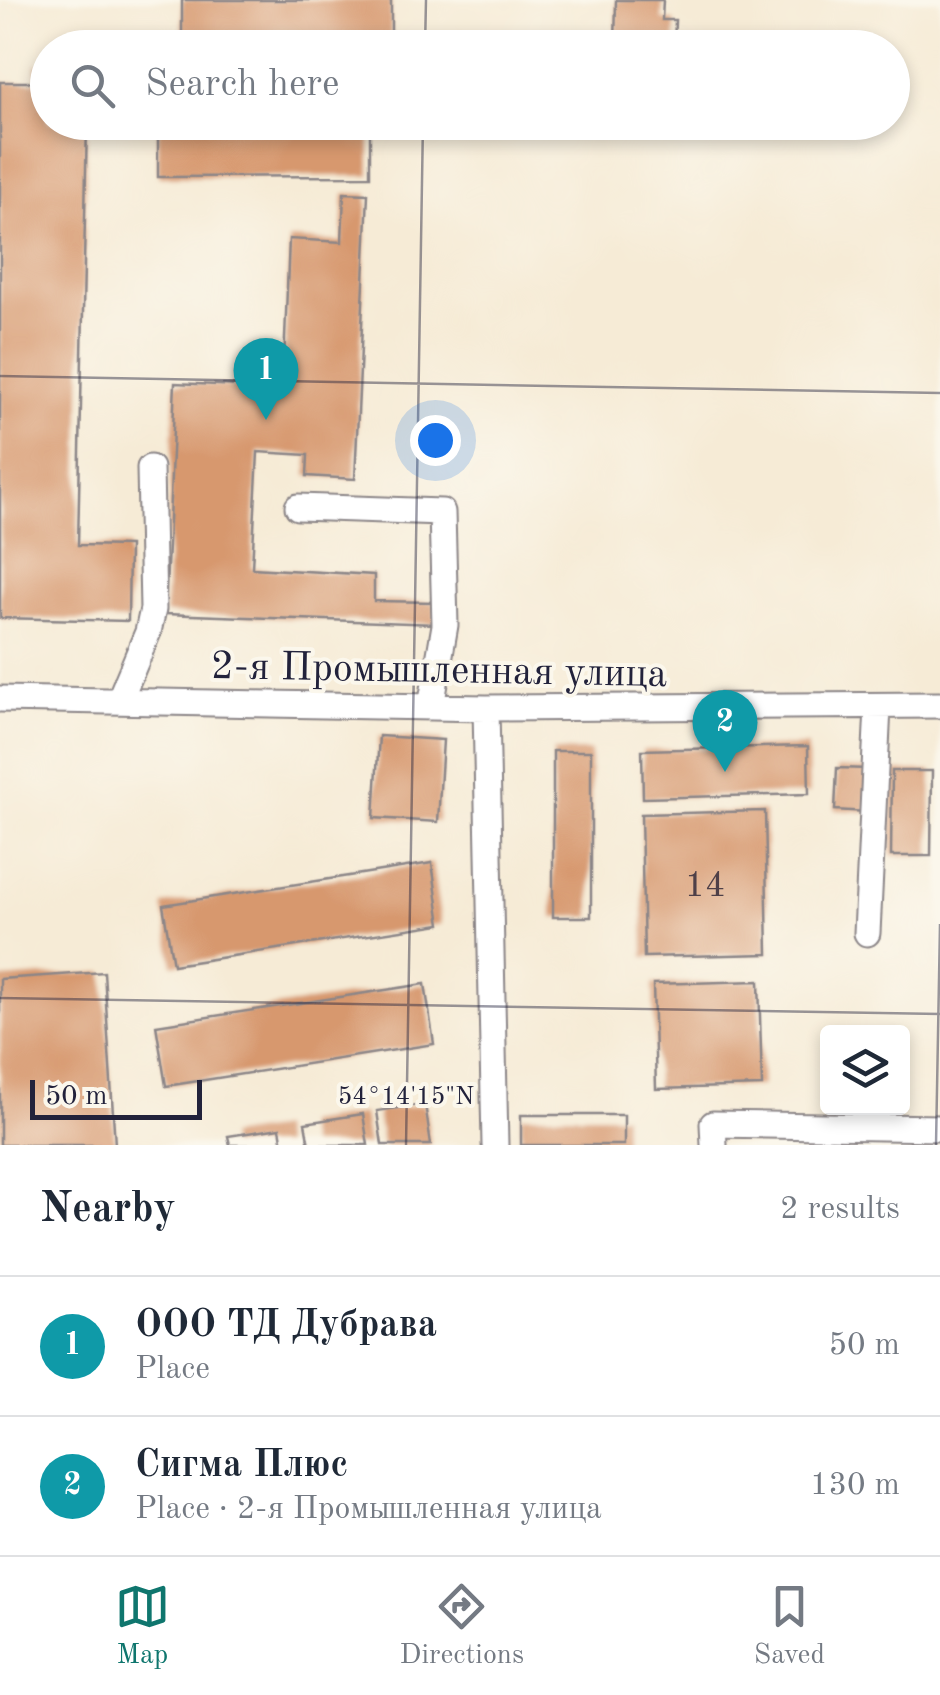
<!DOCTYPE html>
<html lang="en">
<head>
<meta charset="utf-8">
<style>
  body { margin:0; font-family:"Old Standard TT",serif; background:#f6f6f7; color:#1f2937 }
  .controls { position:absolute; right:30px; bottom:30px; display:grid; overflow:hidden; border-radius:10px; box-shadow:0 5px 15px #0003 }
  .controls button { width:90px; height:90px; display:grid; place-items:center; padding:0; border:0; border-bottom:2px solid #e0e1e3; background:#fff; color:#1f2937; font:50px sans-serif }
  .scale { position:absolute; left:30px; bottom:25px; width:172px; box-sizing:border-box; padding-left:10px; border:5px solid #22223b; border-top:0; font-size:28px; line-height:35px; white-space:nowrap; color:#22223b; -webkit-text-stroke:8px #fbf7ec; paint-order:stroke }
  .you { position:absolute; left:435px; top:440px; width:35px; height:35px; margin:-25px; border:8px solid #fff; border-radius:50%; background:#1a73e8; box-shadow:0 0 0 15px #1a73e833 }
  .badge { display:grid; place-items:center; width:65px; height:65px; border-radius:50%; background:#0f766e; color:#fff; font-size:32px; font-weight:700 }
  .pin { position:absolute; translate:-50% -82px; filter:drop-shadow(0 2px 5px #0008) }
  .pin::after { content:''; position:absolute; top:52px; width:35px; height:30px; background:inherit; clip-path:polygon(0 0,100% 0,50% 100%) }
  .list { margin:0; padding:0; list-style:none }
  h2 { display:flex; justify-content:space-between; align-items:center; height:130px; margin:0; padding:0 40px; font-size:42px }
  h2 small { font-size:32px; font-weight:400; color:#747a83 }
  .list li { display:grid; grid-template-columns:65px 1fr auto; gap:30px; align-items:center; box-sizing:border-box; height:140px; padding:0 40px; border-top:2px solid #e0e1e3 }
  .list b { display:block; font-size:38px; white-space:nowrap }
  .list p { margin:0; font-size:32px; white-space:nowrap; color:#747a83 }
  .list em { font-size:32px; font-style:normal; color:#747a83 }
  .icon { flex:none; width:55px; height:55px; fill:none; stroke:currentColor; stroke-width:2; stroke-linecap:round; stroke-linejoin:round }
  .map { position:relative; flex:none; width:940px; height:1145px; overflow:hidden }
  .search { position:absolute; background:#fff; box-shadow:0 5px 15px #0003; left:30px; right:30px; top:30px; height:110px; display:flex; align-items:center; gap:25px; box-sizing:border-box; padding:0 35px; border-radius:55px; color:#747a83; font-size:38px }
  .sheet { height:410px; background:#fff }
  nav { display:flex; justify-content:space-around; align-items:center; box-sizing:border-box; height:140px; border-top:2px solid #e0e1e3; background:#fff; font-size:28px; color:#747a83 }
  nav a { display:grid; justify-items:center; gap:5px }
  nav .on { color:#0f766e }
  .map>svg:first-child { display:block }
  .building { fill:#d7986e }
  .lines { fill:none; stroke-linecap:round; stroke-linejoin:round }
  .minor-casing { stroke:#8c8688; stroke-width:29 }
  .minor { stroke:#fff; stroke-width:25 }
  .ticks { fill:none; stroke:#22223b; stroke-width:2.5; stroke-opacity:0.45 }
  .labels { text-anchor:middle; stroke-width:8; stroke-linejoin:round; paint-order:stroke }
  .number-label { font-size:35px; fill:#4f4048 }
  .street-label { font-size:40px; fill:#22223b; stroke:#fbf7ec }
  .ticks-label { font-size:25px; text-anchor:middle; fill:#22223b; stroke:#fbf7ec; stroke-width:8; stroke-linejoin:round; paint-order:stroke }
</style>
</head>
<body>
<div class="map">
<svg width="940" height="1145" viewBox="0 0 940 1145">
  <rect width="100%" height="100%" fill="#fbf7ec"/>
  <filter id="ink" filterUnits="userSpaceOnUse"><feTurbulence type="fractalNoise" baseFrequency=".01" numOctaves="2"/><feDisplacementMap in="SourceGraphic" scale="20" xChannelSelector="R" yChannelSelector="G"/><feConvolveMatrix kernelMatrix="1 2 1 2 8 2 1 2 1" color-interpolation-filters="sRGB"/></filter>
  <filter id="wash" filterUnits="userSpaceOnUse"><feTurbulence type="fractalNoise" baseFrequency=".0048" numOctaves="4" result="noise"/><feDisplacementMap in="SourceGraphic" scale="40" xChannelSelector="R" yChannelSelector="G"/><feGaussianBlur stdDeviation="2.25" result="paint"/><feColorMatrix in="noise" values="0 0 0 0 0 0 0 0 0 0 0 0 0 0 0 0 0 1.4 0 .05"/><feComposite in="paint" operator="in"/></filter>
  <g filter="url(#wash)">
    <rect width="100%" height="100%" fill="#f6ebd6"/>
    <g id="blocks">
      <path class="building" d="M 182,0 L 391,0 L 391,40 L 182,38 Z
        M 616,0 L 663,0 L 662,20 L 675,20 L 674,46 L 615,46 Z
        M 36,65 L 48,65 L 48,122 L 87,122 L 78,545 L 129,546 L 128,621 L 0,618 L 0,82 L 36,82 Z
        M 158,122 L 370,122 L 370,176 L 158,177 Z
        M 344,193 L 368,194 L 355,479 L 307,476 L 308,455 L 258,452 L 252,568 L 374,575 L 374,601 L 436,602 L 436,624 L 165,614 L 175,383 L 283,388 L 289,239 L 342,242 Z
        M 379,736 L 443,740 L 438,822 L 374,818 Z
        M 808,746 L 809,794 L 643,798 L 642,750 Z
        M 553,751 L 591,751 L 591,917 L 553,917 Z
        M 837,768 L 869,769 L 867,812 L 835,810 Z
        M 892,771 L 932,771 L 931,856 L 891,856 Z
        M 765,811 L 768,954 L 644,957 L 641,814 Z
        M 432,863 L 441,924 L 173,965 L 163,905 Z
        M 104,972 L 115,1145 L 0,1145 L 0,979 Z
        M 759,981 L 762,1086 L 656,1089 L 653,984 Z
        M 425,984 L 434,1044 L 166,1086 L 156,1025 Z
        M 425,1104 L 431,1145 L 382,1145 L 377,1111 Z
        M 363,1114 L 368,1145 L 309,1145 L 305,1123 Z
        M 521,1115 L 624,1115 L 624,1145 L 521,1145 Z
        M 280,1128 L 283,1145 L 230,1145 L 228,1136 Z"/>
    </g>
  </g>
  <g filter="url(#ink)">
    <use href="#blocks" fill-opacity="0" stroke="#8c8688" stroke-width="2.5"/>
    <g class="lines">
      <g class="minor-casing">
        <path id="minor" d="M 298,507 L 442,512 L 445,625 L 431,707
          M 0,699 L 486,708 L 940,705
          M 119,701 L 148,632 L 153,609 L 150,468
          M 486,708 L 495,1145
          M 867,933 L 878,707
          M 714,1145 L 713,1124 L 940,1128"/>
      </g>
      <use href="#minor" class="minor"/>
    </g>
  </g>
  <path class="ticks" d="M 425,48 L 426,0M 0,376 L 940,393M 0,998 L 940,1014M 406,1145 L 423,122M 936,1145 L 940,924"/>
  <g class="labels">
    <g class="number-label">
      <text x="705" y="896">14</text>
    </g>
    <g class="street-label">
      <text transform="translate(439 668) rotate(1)" y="14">2-я Промышленная улица</text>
    </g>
  </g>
  <g class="ticks-label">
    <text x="406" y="1104">54°14'15"N</text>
  </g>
</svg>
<div class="controls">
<button><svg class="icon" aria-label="layers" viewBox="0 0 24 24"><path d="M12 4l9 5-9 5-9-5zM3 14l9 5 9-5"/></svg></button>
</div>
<div class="scale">50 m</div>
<div class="you"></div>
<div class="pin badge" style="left:266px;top:420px;background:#0f9aa8">1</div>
<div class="pin badge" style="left:725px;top:772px;background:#0f9aa8">2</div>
<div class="search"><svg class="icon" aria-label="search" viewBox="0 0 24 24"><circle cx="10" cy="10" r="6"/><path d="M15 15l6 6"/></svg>Search here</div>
</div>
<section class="sheet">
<h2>Nearby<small>2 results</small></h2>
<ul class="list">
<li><span class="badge" style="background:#0f9aa8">1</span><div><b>ООО ТД Дубрава</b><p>Place</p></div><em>50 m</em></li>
<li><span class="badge" style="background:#0f9aa8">2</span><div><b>Сигма Плюс</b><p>Place · 2-я Промышленная улица</p></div><em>130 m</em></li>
</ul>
</section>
<nav>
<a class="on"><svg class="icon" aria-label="map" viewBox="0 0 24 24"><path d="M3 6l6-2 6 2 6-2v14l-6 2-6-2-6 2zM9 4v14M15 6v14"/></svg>Map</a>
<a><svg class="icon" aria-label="directions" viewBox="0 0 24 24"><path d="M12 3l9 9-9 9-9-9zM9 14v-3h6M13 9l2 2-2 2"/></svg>Directions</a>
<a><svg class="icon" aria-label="saved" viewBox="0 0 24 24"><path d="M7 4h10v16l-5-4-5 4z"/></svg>Saved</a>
</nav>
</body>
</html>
